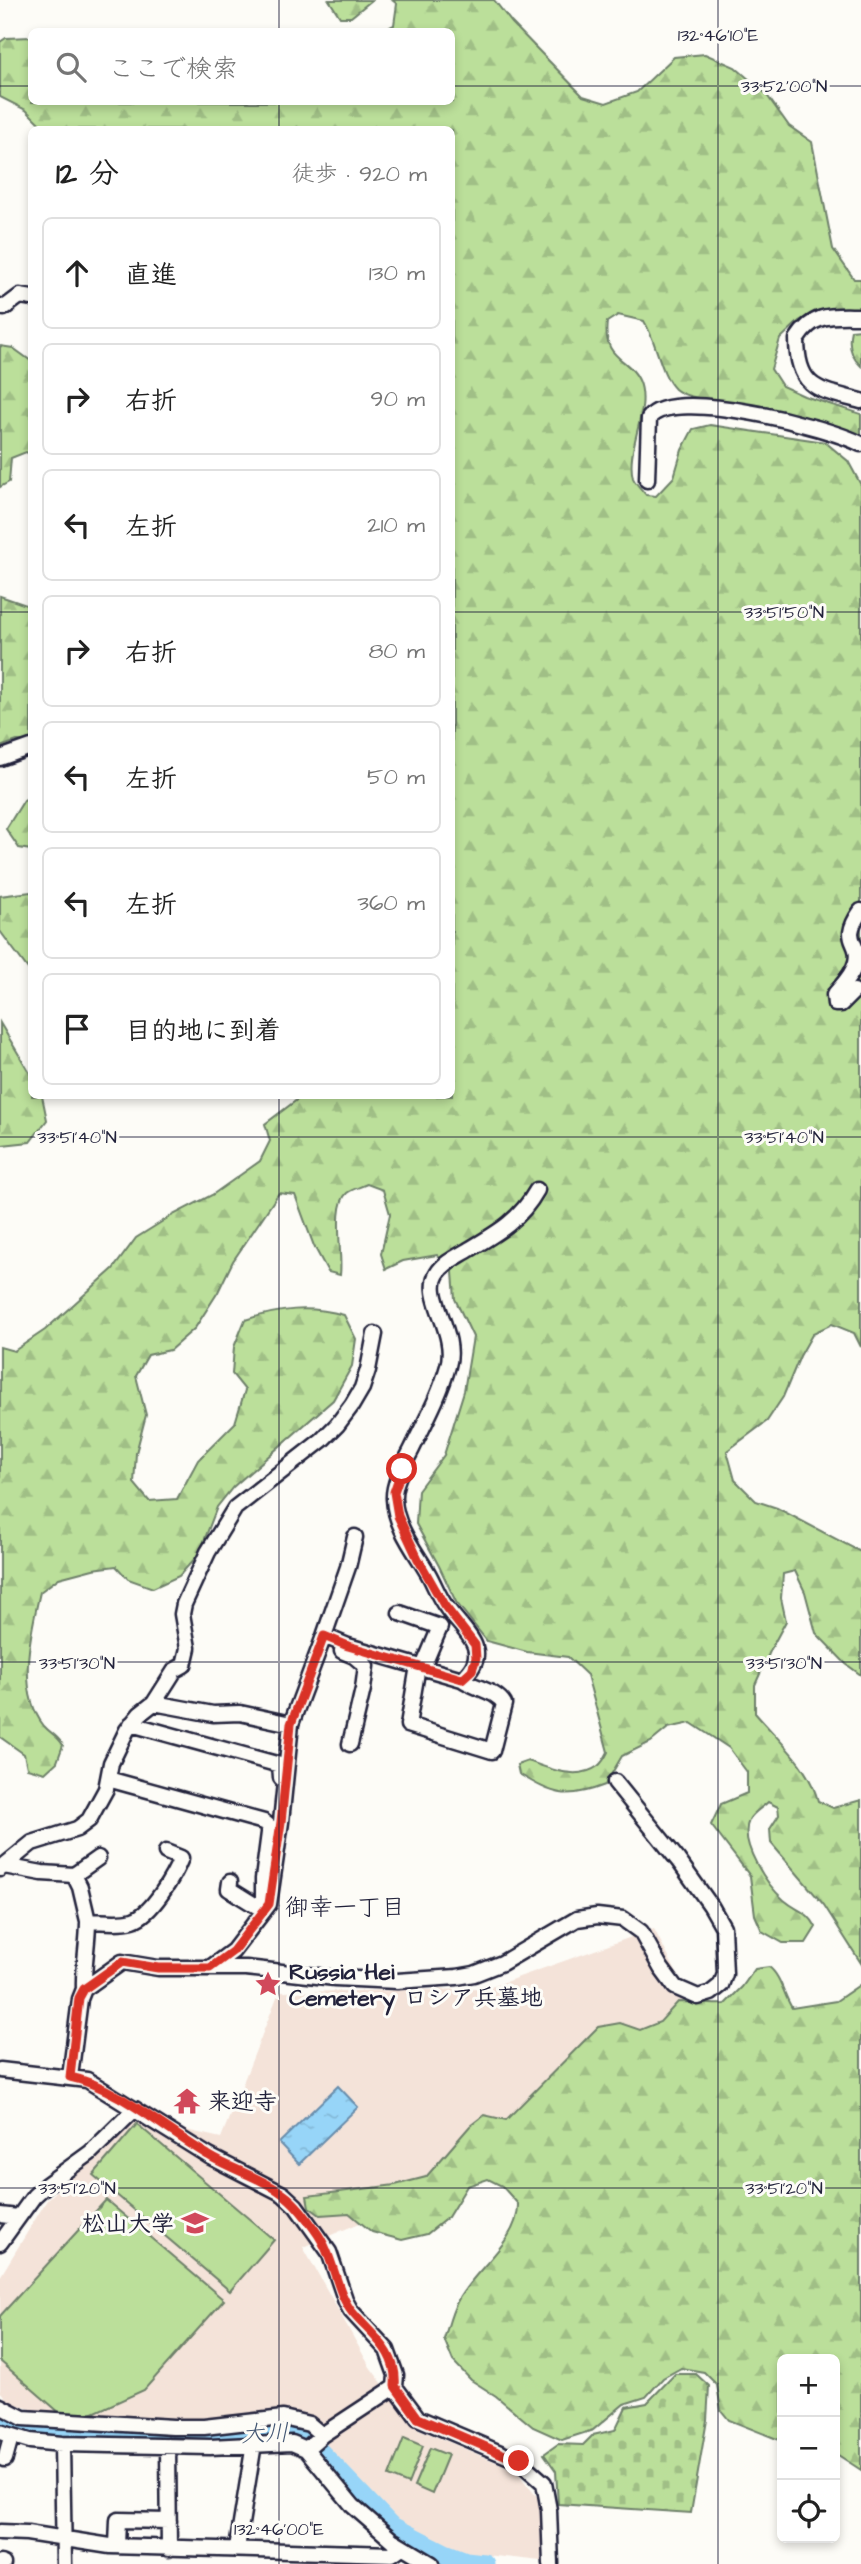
<!DOCTYPE html>
<html lang="ja">
<head>
<meta charset="utf-8">
<style>
  body { margin:0; font-family:"Architects Daughter","Klee One",sans-serif; background:#f6f6f6; color:#222 }
  .controls { position:absolute; right:21px; bottom:21px; display:grid; overflow:hidden; border-radius:10px; box-shadow:0 4px 10px #0003 }
  .controls button { width:63px; height:63px; display:grid; place-items:center; padding:0; border:0; border-bottom:2px solid #e0e0e0; background:#fff; color:#222; font:35px sans-serif }
  .stop { position:absolute; width:21px; height:21px; margin:-16px; border:5px solid #d93025; border-radius:50%; background:#fff }
  .stop.end { background:#d93025; border-color:#fff; box-shadow:0 2px 7px #0008 }
  .list { margin:0; padding:0; list-style:none }
  h2 { display:flex; justify-content:space-between; align-items:center; height:91px; margin:0; padding:0 28px; font-size:30px }
  h2 small { font-size:23px; font-weight:400; color:#767676 }
  .list li { display:grid; grid-template-columns:46px 1fr auto; gap:21px; align-items:center; box-sizing:border-box; height:112px; margin:0 14px 14px; padding:0 14px; border:2px solid #e0e0e0; border-radius:10px }
  .list b { display:block; font-size:26px; white-space:nowrap }
  .list em { font-size:23px; font-style:normal; color:#767676 }
  .icon { flex:none; width:38px; height:38px; fill:none; stroke:currentColor; stroke-width:2; stroke-linecap:round; stroke-linejoin:round }
  .map { position:relative; flex:none; width:861px; height:2564px; overflow:hidden }
  .search { position:absolute; background:#fff; box-shadow:0 4px 10px #0003; left:28px; top:28px; width:427px; height:77px; display:flex; align-items:center; gap:18px; box-sizing:border-box; padding:0 24px; border-radius:10px; color:#767676; font-size:26px }
  .panel { position:absolute; background:#fff; box-shadow:0 4px 10px #0003; left:28px; top:126px; width:427px; height:973px; border-radius:10px }
  .map>svg:first-child { display:block }
  .built { fill:#f4e3d9 }
  .green { fill:#bbdf9a; stroke:#6e806a; stroke-width:2 }
  .forest { fill:url(#forest-firs); stroke:#6e806a; stroke-width:2 }
  .cemetery { fill:url(#cemetery-stones); stroke:#6e806a; stroke-width:2 }
  .water { fill:url(#water-ripples); stroke:#688dac; stroke-width:2 }
  .lines { fill:none; stroke-linecap:round; stroke-linejoin:round }
  .river { stroke:#97d5f8; stroke-width:21 }
  .minor-casing { stroke:#22223b; stroke-width:19 }
  .minor { stroke:#fdfcf7; stroke-width:14 }
  .route { stroke:#d93025; stroke-width:9 }
  .ticks { fill:none; stroke:#22223b; stroke-width:2; stroke-opacity:0.45 }
  .labels { text-anchor:middle; stroke-width:6; stroke-linejoin:round; paint-order:stroke }
  .poi-label { font-size:23px; font-weight:bold; fill:#22223b; stroke:#fdfcf7; text-anchor:start }
  .neighbourhood-label { font-size:24px; fill:#22223b; stroke:#fdfcf7 }
  .water-label { font-size:24px; font-style:italic; fill:#455874; stroke:#fdfcf7 }
  .ticks-label { font-size:18px; text-anchor:middle; fill:#22223b; stroke:#fdfcf7; stroke-width:6; stroke-linejoin:round; paint-order:stroke }
</style>
</head>
<body>
<div class="map">
<svg width="861" height="2564" viewBox="0 0 861 2564">
  <defs>
    <pattern id="forest-firs" width="22" height="20" patternUnits="userSpaceOnUse" patternTransform="scale(1.75)"><rect width="22" height="20" fill="#bbdf9a"/><path d="M5 1l3.5 6h-7zM16 11l3.5 6h-7z" fill="#a0bf86"/></pattern>
    <pattern id="cemetery-stones" width="16" height="16" patternUnits="userSpaceOnUse" patternTransform="scale(1.75)"><rect width="16" height="16" fill="#bbdf9a"/><path d="M2 7V4a2 2 0 0 1 4 0v3zM10 15v-3a2 2 0 0 1 4 0v3z" fill="#a0bf86"/></pattern>
    <pattern id="water-ripples" width="26" height="14" patternUnits="userSpaceOnUse" patternTransform="scale(1.75)"><rect width="26" height="14" fill="#97d5f8"/><path d="M2 4q2-2 4 0t4 0M15 11q2-2 4 0t4 0" fill="none" stroke="#82b7d6"/></pattern>
  </defs>
  <rect width="100%" height="100%" fill="#fdfcf7"/>
  <filter id="ink" filterUnits="userSpaceOnUse"><feTurbulence type="fractalNoise" baseFrequency=".0143" numOctaves="2"/><feDisplacementMap in="SourceGraphic" scale="14" xChannelSelector="R" yChannelSelector="G"/><feConvolveMatrix kernelMatrix="1 2 1 2 8 2 1 2 1" color-interpolation-filters="sRGB"/></filter>
  <g filter="url(#ink)">
    <path class="built" d="M 654,1929 L 726,2068 L 303,2247 L 370,2367 L 416,2428 L 516,2471 L 541,2502 L 541,2561 L 467,2553 L 402,2525 L 292,2414 L 210,2421 L 55,2417 L 9,2402 L 0,2391 L 0,2277 L 47,2200 L 133,2118 L 221,2138 L 279,1992 L 485,1989 Z"/>
    <path class="green" d="M 137,2124 L 274,2240 L 230,2291 L 93,2175 Z
      M 106,2200 L 224,2300 L 144,2390 L 89,2415 L 60,2413 L 0,2361 L 0,2316 Z
      M 404,2438 L 423,2446 L 408,2484 L 389,2476 Z
      M 430,2448 L 448,2455 L 432,2494 L 414,2486 Z"/>
    <path class="forest" d="M 329,0 L 372,0 L 351,17 L 340,17 Z
      M 392,0 L 494,0 L 512,23 L 583,96 L 606,103 L 637,92 L 674,57 L 705,54 L 735,67 L 766,94 L 789,126 L 812,142 L 833,249 L 854,279 L 861,279 L 861,310 L 817,311 L 799,321 L 780,339 L 771,369 L 782,386 L 804,396 L 861,414 L 861,440 C 813,425 766,408 716,401 C 704,399 684,397 675,389 C 660,374 657,342 644,321 L 618,315 L 607,322 C 602,360 630,358 639,380 C 652,409 625,448 633,478 C 635,483 642,490 646,495 L 656,496 L 674,477 L 682,450 L 693,429 L 710,425 L 825,442 L 848,461 L 861,485 L 861,1347 L 854,1333 L 832,1324 L 813,1333 L 800,1356 L 783,1397 L 767,1421 L 727,1451 L 735,1480 L 756,1501 L 777,1508 L 861,1552 L 861,1675 L 846,1664 L 816,1633 L 805,1592 L 795,1571 L 783,1574 L 781,1598 L 786,1621 L 771,1649 L 755,1685 L 755,1713 C 778,1740 809,1766 818,1801 L 833,1808 L 861,1800 L 861,1963 L 824,1905 L 771,1843 L 770,1829 L 779,1815 L 778,1807 L 768,1802 C 763,1807 752,1813 749,1820 C 738,1843 768,1886 784,1900 C 798,1912 807,1910 816,1927 L 806,1943 L 783,1943 L 762,1931 L 755,1915 L 750,1876 L 711,1825 L 721,1804 L 747,1793 L 747,1772 L 729,1748 L 691,1723 L 668,1728 L 651,1742 L 622,1756 L 605,1785 C 566,1800 554,1795 519,1774 L 517,1765 L 528,1761 C 549,1769 578,1781 598,1766 C 602,1763 606,1756 608,1752 L 587,1675 L 568,1657 L 527,1652 L 487,1641 L 456,1602 L 439,1566 L 416,1524 L 418,1490 L 444,1455 L 464,1391 L 473,1337 L 455,1299 L 453,1272 L 437,1255 L 403,1261 L 386,1269 L 381,1254 L 390,1214 L 383,1190 L 367,1184 C 361,1187 352,1189 347,1193 C 332,1206 343,1256 340,1275 L 328,1272 L 314,1246 L 295,1195 L 279,1193 L 233,1261 L 218,1292 L 195,1328 L 170,1350 L 148,1355 L 136,1376 L 146,1415 L 136,1453 L 134,1483 L 149,1501 L 177,1499 L 198,1460 L 235,1423 L 245,1390 L 232,1374 L 234,1347 L 245,1320 C 279,1309 309,1305 344,1315 L 356,1339 L 352,1366 L 333,1400 L 233,1487 L 217,1507 L 199,1554 L 179,1576 L 153,1588 L 128,1579 L 116,1566 L 93,1569 L 59,1578 L 40,1592 C 31,1631 16,1691 44,1726 C 51,1734 57,1735 63,1745 L 57,1762 L 45,1773 L 27,1768 L 24,1754 L 0,1737 L 0,1347 L 14,1351 L 45,1330 L 113,1269 L 136,1238 L 171,1216 L 212,1195 L 260,1161 L 270,1141 L 265,1124 L 302,1096 L 452,1096 L 452,130 L 45,129 L 26,110 L 0,97 L 0,42 L 6,38 L 31,37 L 32,102 L 452,102 L 452,32 L 382,31 L 394,25 L 397,4 Z
      M 861,329 L 861,366 C 850,356 848,343 851,330 Z
      M 0,346 L 13,348 L 31,361 L 32,455 L 26,452 L 11,458 L 9,482 L 0,487 Z
      M 0,596 L 32,607 L 31,741 L 17,741 L 0,747 Z
      M 31,796 L 31,850 L 19,848 L 6,829 L 24,800 Z
      M 31,892 L 32,892 L 31,973 L 0,931 L 0,896 Z
      M 0,1023 L 31,1075 L 32,1096 L 42,1096 L 47,1120 L 30,1142 L 2,1145 L 0,1145 Z
      M 769,1967 C 781,1976 784,1996 792,2008 L 836,2001 L 861,1984 L 861,2470 L 835,2453 L 835,2359 L 782,2359 L 782,2441 L 729,2420 L 721,2410 L 717,2385 L 704,2372 L 681,2368 L 663,2378 L 646,2397 L 624,2404 L 593,2430 L 562,2440 L 533,2427 L 496,2396 L 471,2380 L 453,2361 L 444,2339 C 448,2327 451,2313 457,2302 C 472,2271 519,2242 518,2204 L 502,2186 L 488,2179 L 467,2186 L 448,2217 L 427,2234 L 402,2240 L 372,2232 L 349,2213 L 320,2215 L 309,2207 L 307,2196 L 395,2185 L 426,2177 L 470,2126 L 484,2115 L 506,2120 L 598,2027 L 620,2023 L 640,2030 L 660,2022 L 678,2002 C 695,2002 709,2005 725,2004 L 742,1987 L 755,1969 Z"/>
    <path class="cemetery" d="M 675,2374 L 696,2374 L 709,2386 L 707,2420 L 691,2513 L 558,2504 L 556,2471 L 544,2454 L 558,2444 L 583,2445 L 593,2435 L 615,2430 L 626,2407 L 647,2403 Z"/>
    <path class="water" d="M 338,2086 L 358,2107 L 299,2164 L 279,2143 Z"/>
    <g class="lines">
      <path class="river" d="M 0,2416 L 25,2429 L 70,2432 L 218,2436 L 285,2429 L 300,2432 L 390,2526 L 445,2554 L 466,2562 L 484,2564"/>
      <g class="minor-casing">
        <path id="minor" d="M 0,306 L 4,308 L 20,296 L 32,298
          M 861,316 C 833,316 814,312 797,339 C 797,391 821,390 861,401
          M 647,480 L 649,418 C 672,386 829,427 861,444
          M 0,758 L 31,747
          M 854,991 L 841,1004 L 835,1004 L 834,995 C 842,985 853,975 856,962 C 861,940 839,942 861,911
          M 400,1613 L 440,1627 L 423,1667
          M 324,1636 L 348,1567 L 355,1537
          M 342,1651 L 354,1656 L 366,1666 L 363,1689 L 350,1744
          M 418,1666 L 408,1725 L 492,1751 L 504,1704 C 496,1690 475,1689 462,1679
          M 154,1703 L 213,1714 L 240,1713 L 291,1724
          M 131,1724 L 280,1765 L 281,1778
          M 108,1779 L 264,1822 L 269,1826 L 269,1833 L 263,1879 L 263,1910 L 229,1889 L 230,1882
          M 4,1866 L 42,1873 L 74,1875 L 80,1887 L 88,1921
          M 0,1869 L 32,1843 L 77,1829 L 89,1820 L 106,1789 L 111,1763 L 127,1730 L 140,1714 L 154,1703 L 175,1670 L 184,1665 L 188,1648 L 182,1614 L 184,1604 L 208,1552 L 235,1508 L 322,1440 L 337,1425 L 352,1405 L 362,1388 L 368,1370 L 375,1334
          M 74,1875 L 98,1858
          M 210,1968 L 233,1951 L 269,1904 L 281,1822 L 291,1724 L 324,1636 L 348,1646 L 462,1679 C 472,1670 479,1660 475,1647 C 471,1634 455,1620 447,1608 C 439,1598 435,1586 429,1575 C 416,1552 395,1527 394,1499 C 393,1482 405,1463 412,1449 C 425,1422 440,1395 448,1366 C 458,1333 423,1296 437,1274 C 444,1262 459,1256 470,1249 C 499,1232 520,1220 537,1190
          M 84,1989 C 83,1966 88,1944 88,1921 C 102,1921 120,1924 133,1920 C 152,1914 174,1876 181,1858 L 166,1852
          M 0,2070 L 87,2080 L 209,2156 L 283,2194 L 296,2206 L 329,2252 L 346,2302 L 351,2311 L 387,2350 L 396,2375 L 395,2387 L 418,2418 L 519,2461 L 544,2483 L 549,2510 L 551,2564
          M 70,2077 L 80,1999 L 84,1989 L 122,1962 L 158,1968 L 246,1968 L 335,1978 L 397,1981 L 457,1977 L 474,1974 L 502,1963 L 577,1919 L 597,1916 L 623,1919 L 641,1932 L 661,1968 L 675,1987 L 698,1997 L 711,1993 L 721,1985 L 725,1974 L 723,1927 L 711,1906 L 678,1860 L 615,1782
          M 0,2215 L 18,2217
          M 0,2243 L 34,2196 L 46,2185 L 90,2153 L 135,2109
          M 0,2406 L 23,2418 L 173,2427 L 204,2427 L 283,2418 L 309,2424 L 322,2435
          M 0,2432 L 30,2441 L 62,2444 L 210,2447 L 292,2443 L 306,2449 L 353,2506 L 392,2540 L 432,2564
          M 62,2444 L 64,2564
          M 168,2446 L 169,2549
          M 306,2449 L 322,2435 L 395,2387
          M 5,2459 L 11,2437
          M 0,2532 L 27,2533 L 110,2546 L 392,2554 L 402,2547
          M 117,2546 L 118,2520 L 169,2521
          M 237,2548 L 254,2444
          M 0,2563 L 3,2564"/>
      </g>
      <use href="#minor" class="minor"/>
    </g>
  </g>
  <g class="lines" filter="url(#ink)">
    <path class="route" d="M 402,1469 L 394,1492 L 398,1516 L 418,1559 L 444,1605 L 475,1645 L 476,1658 L 472,1670 L 462,1679 L 348,1646 L 324,1636 L 291,1724 L 281,1822 L 269,1904 L 233,1951 L 210,1968 L 158,1968 L 122,1962 L 84,1989 L 79,1998 L 70,2077 C 116,2086 167,2131 208,2155 C 232,2170 261,2177 283,2194 C 296,2203 306,2217 315,2230 C 334,2255 335,2290 352,2312 C 372,2336 398,2351 395,2386 L 418,2418 L 519,2461"/>
  </g>
  <path class="ticks" d="M 279,0 L 279,32M 718,0 L 718,2564M 0,86 L 32,86M 452,86 L 861,86M 279,102 L 279,130M 0,612 L 32,612M 452,612 L 861,612M 279,1096 L 279,2564M 0,1137 L 861,1137M 0,1662 L 861,1662M 0,2188 L 861,2188"/>
  <defs>
    <g id="sight-bare" transform="scale(2.1)"><path d="M0-6L1.8-2.2L6-1.7L2.9 1.2L3.7 5.4L0 3.3L-3.7 5.4L-2.9 1.2L-6-1.7L-1.8-2.2Z" fill="#d1495b" stroke="#fdfcf7" stroke-width="2.5" paint-order="stroke"/></g>
    <g id="temple-bare" transform="scale(2.1)"><path d="M0-6L5-2H3V0L6.5 2.5H4V6H1.5V3h-3V6H-4V2.5H-6.5L-3 0V-2H-5Z" fill="#d1495b" stroke="#fdfcf7" stroke-width="2.5" paint-order="stroke"/></g>
    <g id="university-bare" transform="scale(2.1)"><path d="M0-5L7-2L0 1L-7-2ZM-4 1L0 2.5L4 1V4Q0 6-4 4Z" fill="#d1495b" stroke="#fdfcf7" stroke-width="2.5" paint-order="stroke"/></g>
  </defs>
  <g fill-rule="evenodd">
    <use href="#sight-bare" x="268" y="1984"/>
    <use href="#temple-bare" x="187" y="2101"/>
    <use href="#university-bare" x="195" y="2223"/>
  </g>
  <g class="labels">
    <g class="poi-label">
      <text x="289" y="1979">Russia Hei<tspan x="289" dy="26">Cemetery ロシア兵墓地</tspan></text>
      <text x="208" y="2109">来迎寺</text>
      <text x="174" y="2231" text-anchor="end">松山大学</text>
    </g>
    <g class="neighbourhood-label">
      <text x="345" y="1915">御幸一丁目</text>
    </g>
    <g class="water-label">
      <text transform="translate(265 2433) rotate(-2)" y="8">大川</text>
    </g>
  </g>
  <g class="ticks-label">
    <text x="718" y="41">132°46'10"E</text>
    <text x="784" y="92">33°52'00"N</text>
    <text x="784" y="618">33°51'50"N</text>
    <text x="77" y="1143">33°51'40"N</text>
    <text x="784" y="1143">33°51'40"N</text>
    <text x="77" y="1669">33°51'30"N</text>
    <text x="784" y="1669">33°51'30"N</text>
    <text x="77" y="2194">33°51'20"N</text>
    <text x="784" y="2194">33°51'20"N</text>
    <text x="279" y="2535">132°46'00"E</text>
  </g>
</svg>
<div class="controls">
<button>+</button>
<button>−</button>
<button><svg class="icon" aria-label="locate" viewBox="0 0 24 24"><circle cx="12" cy="12" r="6"/><path d="M12 2v4M12 18v4M2 12h4M18 12h4"/></svg></button>
</div>
<div class="stop" style="left:402px;top:1469px"></div>
<div class="stop end" style="left:519px;top:2461px"></div>
<div class="search"><svg class="icon" aria-label="search" viewBox="0 0 24 24"><circle cx="10" cy="10" r="6"/><path d="M15 15l6 6"/></svg>ここで検索</div>
<section class="panel">
<h2>12 分<small>徒歩 · 920 m</small></h2>
<ul class="list">
<li><svg class="icon" aria-label="ahead" viewBox="0 0 24 24"><path d="M12 20V5M6 11l6-6 6 6"/></svg><div><b>直進</b></div><em>130 m</em></li>
<li><svg class="icon" aria-label="right" viewBox="0 0 24 24"><path d="M7 20v-9h11M14 6l5 5-5 5"/></svg><div><b>右折</b></div><em>90 m</em></li>
<li><svg class="icon" aria-label="left" viewBox="0 0 24 24"><path d="M17 20v-9H6M10 6l-5 5 5 5"/></svg><div><b>左折</b></div><em>210 m</em></li>
<li><svg class="icon" aria-label="right" viewBox="0 0 24 24"><path d="M7 20v-9h11M14 6l5 5-5 5"/></svg><div><b>右折</b></div><em>80 m</em></li>
<li><svg class="icon" aria-label="left" viewBox="0 0 24 24"><path d="M17 20v-9H6M10 6l-5 5 5 5"/></svg><div><b>左折</b></div><em>50 m</em></li>
<li><svg class="icon" aria-label="left" viewBox="0 0 24 24"><path d="M17 20v-9H6M10 6l-5 5 5 5"/></svg><div><b>左折</b></div><em>360 m</em></li>
<li><svg class="icon" aria-label="arrive" viewBox="0 0 24 24"><path d="M6 21V4h12l-3 4 3 4H6"/></svg><div><b>目的地に到着</b></div></li>
</ul>
</section>
</div>
</body>
</html>
